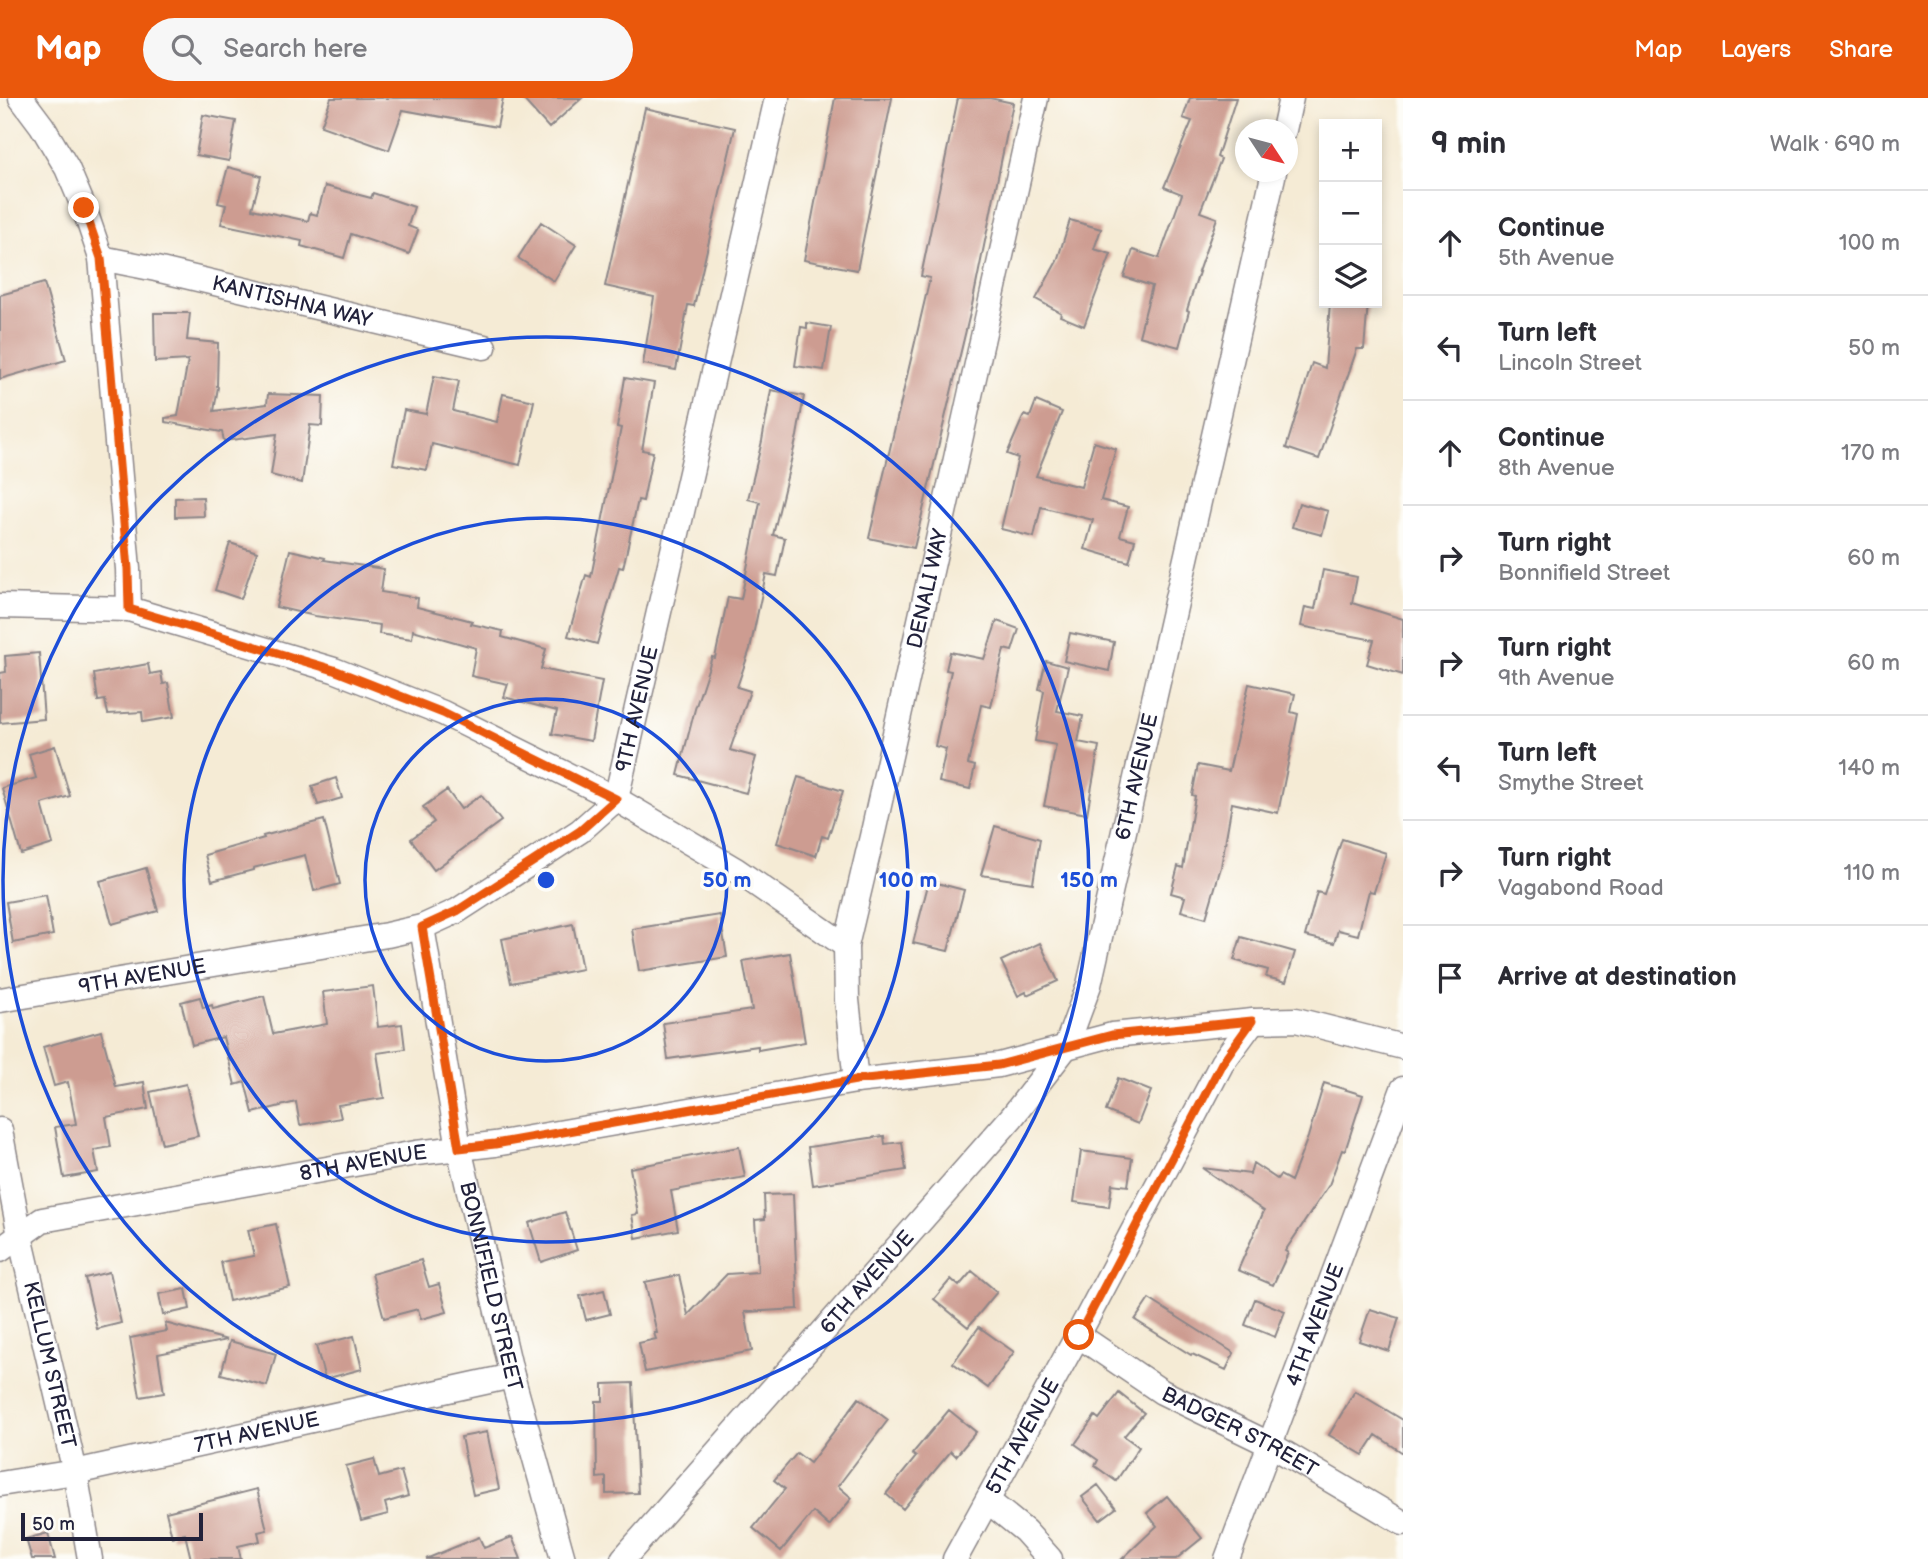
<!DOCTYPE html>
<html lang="en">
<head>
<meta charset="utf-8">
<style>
  body { margin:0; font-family:"Balsamiq Sans",sans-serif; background:#f7f7f7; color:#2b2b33 }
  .controls { position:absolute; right:21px; top:21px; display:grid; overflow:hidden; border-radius:0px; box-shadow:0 4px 10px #0003 }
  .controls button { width:63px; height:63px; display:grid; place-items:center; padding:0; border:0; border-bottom:2px solid #e1e1e2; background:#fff; color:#2b2b33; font:35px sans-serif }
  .compass { position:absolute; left:1235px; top:21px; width:63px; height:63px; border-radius:50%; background:#fff; box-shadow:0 4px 10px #0003; rotate:126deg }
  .scale { position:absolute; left:21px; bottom:18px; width:182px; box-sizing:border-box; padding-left:7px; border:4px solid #22223b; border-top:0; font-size:19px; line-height:24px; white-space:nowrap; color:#22223b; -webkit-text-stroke:5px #fdfcf7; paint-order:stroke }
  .stop { position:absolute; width:21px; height:21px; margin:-16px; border:5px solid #ea580c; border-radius:50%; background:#fff }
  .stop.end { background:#ea580c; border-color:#fff; box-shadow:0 2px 7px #0008 }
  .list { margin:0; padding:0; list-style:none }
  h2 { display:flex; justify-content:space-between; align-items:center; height:91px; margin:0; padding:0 28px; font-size:30px }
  h2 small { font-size:23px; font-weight:400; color:#7c7c81 }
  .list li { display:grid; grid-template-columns:46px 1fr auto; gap:21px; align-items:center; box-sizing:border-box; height:105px; padding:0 28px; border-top:2px solid #e1e1e2 }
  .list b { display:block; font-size:26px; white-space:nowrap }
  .list p { margin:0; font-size:23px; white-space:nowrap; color:#7c7c81 }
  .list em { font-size:23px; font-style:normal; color:#7c7c81 }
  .icon { flex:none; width:38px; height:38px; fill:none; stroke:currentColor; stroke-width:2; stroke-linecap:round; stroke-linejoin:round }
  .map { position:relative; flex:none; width:1403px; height:1461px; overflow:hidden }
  header { display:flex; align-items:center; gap:42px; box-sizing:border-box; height:98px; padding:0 35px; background:#ea580c; color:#fff }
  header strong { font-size:33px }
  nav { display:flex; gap:38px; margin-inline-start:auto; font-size:24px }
  .search { width:490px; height:63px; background:#f7f7f7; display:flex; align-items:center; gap:18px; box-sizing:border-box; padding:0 24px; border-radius:38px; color:#7c7c81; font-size:26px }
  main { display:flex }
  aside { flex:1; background:#fff }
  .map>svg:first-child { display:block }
  .building { fill:#cd9c91 }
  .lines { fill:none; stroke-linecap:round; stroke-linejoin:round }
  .street-casing { stroke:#8c8688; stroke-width:27 }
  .street { stroke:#fff; stroke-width:24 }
  .route { stroke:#ea580c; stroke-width:9 }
  .ring { fill:none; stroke:#1d4ed8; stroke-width:3.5 }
  .labels { text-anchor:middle; stroke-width:7; stroke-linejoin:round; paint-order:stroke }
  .street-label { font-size:21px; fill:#22223b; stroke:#fdfcf7 }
  .centre { fill:#1d4ed8; stroke:#fdfcf7; stroke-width:3.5 }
  .ring-label { font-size:21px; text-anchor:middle; font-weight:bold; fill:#1d4ed8; stroke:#fdfcf7; stroke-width:7; stroke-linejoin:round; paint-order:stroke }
</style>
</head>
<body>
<header>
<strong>Map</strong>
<div class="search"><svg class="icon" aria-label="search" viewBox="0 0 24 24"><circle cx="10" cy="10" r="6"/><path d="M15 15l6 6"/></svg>Search here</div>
<nav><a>Map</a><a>Layers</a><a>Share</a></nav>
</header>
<main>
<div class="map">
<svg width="1403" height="1461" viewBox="0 0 1403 1461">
  <rect width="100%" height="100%" fill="#fdfcf7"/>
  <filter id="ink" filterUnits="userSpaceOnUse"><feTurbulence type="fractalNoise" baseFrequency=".0143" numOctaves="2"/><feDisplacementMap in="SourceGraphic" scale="14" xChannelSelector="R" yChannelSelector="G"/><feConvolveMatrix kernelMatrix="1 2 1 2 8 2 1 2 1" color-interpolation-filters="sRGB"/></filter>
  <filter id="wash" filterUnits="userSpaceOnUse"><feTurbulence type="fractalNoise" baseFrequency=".00686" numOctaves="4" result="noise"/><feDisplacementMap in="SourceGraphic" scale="28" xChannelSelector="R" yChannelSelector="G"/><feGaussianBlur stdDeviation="1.57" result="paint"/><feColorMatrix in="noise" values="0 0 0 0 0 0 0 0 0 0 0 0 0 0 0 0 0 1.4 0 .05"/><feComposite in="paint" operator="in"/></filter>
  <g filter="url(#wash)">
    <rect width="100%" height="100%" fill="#f5ebd5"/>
    <g id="blocks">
      <path class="building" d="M 331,0 L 503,0 L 497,29 L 403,12 L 389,52 L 321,28 Z
        M 522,0 L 582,0 L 549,30 Z
        M 835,0 L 892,0 L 857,172 L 804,162 Z
        M 958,0 L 990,0 L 1013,5 L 972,207 L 914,450 L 869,440 L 930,180 L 921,178 Z
        M 1190,0 L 1236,0 L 1217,59 L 1221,61 L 1200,114 L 1217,120 L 1198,174 L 1199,174 L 1187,212 L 1189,213 L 1179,249 L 1139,238 L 1152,188 L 1124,179 L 1133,152 L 1159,160 L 1182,96 L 1164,89 L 1192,23 L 1183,20 Z
        M 645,10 L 735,30 L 694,208 L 688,207 L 676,272 L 643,266 L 654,199 L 605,188 Z
        M 203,17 L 236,23 L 229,63 L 196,57 Z
        M 228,69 L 261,78 L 252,111 L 308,123 L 310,115 L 317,117 L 325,88 L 371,100 L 373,95 L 414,109 L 408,128 L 418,132 L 409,156 L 351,136 L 344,160 L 301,148 L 302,143 L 221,126 L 226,107 L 218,105 Z
        M 1070,122 L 1101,131 L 1094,151 L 1111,156 L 1084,228 L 1060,218 L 1061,215 L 1036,201 L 1057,163 Z
        M 541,124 L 576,147 L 554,183 L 518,160 Z
        M 44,185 L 66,262 L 0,281 L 0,197 Z
        M 1330,205 L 1368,205 L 1364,251 L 1357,251 L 1319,361 L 1286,350 L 1312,265 L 1325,270 Z
        M 154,215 L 190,215 L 187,242 L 218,245 L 217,288 L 218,289 L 214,313 L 267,306 L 268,296 L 323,298 L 322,328 L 310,327 L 302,385 L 271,377 L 277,336 L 224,343 L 222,334 L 165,324 L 165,320 L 178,318 L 188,262 L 155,264 Z
        M 807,225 L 831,229 L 824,272 L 795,268 L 801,229 L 807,230 Z
        M 434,278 L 459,283 L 453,313 L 497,324 L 503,296 L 534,303 L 520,367 L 432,346 L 427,372 L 393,366 L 404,312 L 426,316 Z
        M 625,280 L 654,285 L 642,352 L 653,354 L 643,403 L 638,402 L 623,470 L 619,469 L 597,546 L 568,538 L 586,477 L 591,479 L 621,330 L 617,329 Z
        M 771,292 L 804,298 L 797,338 L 773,437 L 785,440 L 777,478 L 766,476 L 750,551 L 737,589 L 750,593 L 730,652 L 756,659 L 746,695 L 678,677 L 695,611 L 712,559 L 715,560 L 728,499 L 741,501 L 760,404 L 748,401 L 762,343 Z
        M 1036,303 L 1062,314 L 1036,378 L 1081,389 L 1094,344 L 1116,351 L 1101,402 L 1128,409 L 1120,438 L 1135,442 L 1129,464 L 1085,451 L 1093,422 L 1041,409 L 1034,439 L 1001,431 L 1018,360 L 1007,356 L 1024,317 L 1030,319 Z
        M 203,399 L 204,418 L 175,419 L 175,400 Z
        M 1299,405 L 1328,413 L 1322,437 L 1292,429 Z
        M 230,445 L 257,454 L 241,501 L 215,492 Z
        M 290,452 L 325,460 L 324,462 L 384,471 L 381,494 L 418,500 L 417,509 L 472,523 L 471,526 L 503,533 L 502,539 L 546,551 L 541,571 L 602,583 L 591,643 L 552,636 L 557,613 L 504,599 L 508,586 L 471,578 L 476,550 L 413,532 L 412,541 L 379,536 L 380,527 L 315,518 L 276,509 Z
        M 1323,472 L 1357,479 L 1352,505 L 1403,521 L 1403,577 L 1367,566 L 1374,542 L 1301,528 L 1305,509 L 1315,511 Z
        M 997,523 L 1019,531 L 1012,553 L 1004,551 L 991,609 L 981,607 L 968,666 L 975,668 L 970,691 L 939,684 L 946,651 L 935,648 L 951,573 L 946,572 L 950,554 L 984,561 Z
        M 1070,535 L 1114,544 L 1109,573 L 1064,563 Z
        M 39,555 L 44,621 L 0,625 L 0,575 L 6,574 L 5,558 Z
        M 1046,563 L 1068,569 L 1057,613 L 1083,618 L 1078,644 L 1099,648 L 1087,716 L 1044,708 L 1056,647 L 1035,643 L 1044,593 L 1039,591 Z
        M 148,566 L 150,576 L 161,574 L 163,586 L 168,585 L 174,619 L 143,624 L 142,614 L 108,616 L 105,602 L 98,603 L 94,576 Z
        M 1249,586 L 1295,596 L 1291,614 L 1298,616 L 1278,715 L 1232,705 L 1221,769 L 1206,820 L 1181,813 L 1185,799 L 1171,795 L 1178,768 L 1183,770 L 1195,698 L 1192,697 L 1198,667 L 1229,673 Z
        M 55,648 L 70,698 L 42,706 L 53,746 L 21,756 L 2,690 L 36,680 L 29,656 Z
        M 798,679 L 843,693 L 828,740 L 822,738 L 816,758 L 777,745 Z
        M 336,680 L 342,700 L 318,707 L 312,688 Z
        M 447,692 L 461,711 L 481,697 L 501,723 L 434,772 L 411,741 L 434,724 L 423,709 Z
        M 324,722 L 340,786 L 314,793 L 305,757 L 253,770 L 253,772 L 212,783 L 205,757 L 264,740 L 263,738 Z
        M 995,728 L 1040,741 L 1033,785 L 981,777 Z
        M 1342,741 L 1386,755 L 1374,794 L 1369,793 L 1358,837 L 1338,832 L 1334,845 L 1305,838 L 1317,794 L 1324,796 Z
        M 146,770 L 158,813 L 112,826 L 100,783 Z
        M 929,783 L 964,792 L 948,853 L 913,845 Z
        M 46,797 L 53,837 L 13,845 L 6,804 Z
        M 720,817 L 727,859 L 639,873 L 632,831 Z
        M 573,826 L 582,871 L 511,885 L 502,841 Z
        M 1241,839 L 1295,854 L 1286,884 L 1266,879 L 1268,872 L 1234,862 Z
        M 1040,845 L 1058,883 L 1027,897 L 1026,894 L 1018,898 L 1001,863 Z
        M 790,855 L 805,944 L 758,952 L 758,948 L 668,961 L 663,925 L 752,912 L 743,863 Z
        M 373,888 L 378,929 L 402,926 L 405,951 L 377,955 L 384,1000 L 338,1007 L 341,1020 L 300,1027 L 296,1004 L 253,1015 L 245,984 L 235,987 L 223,939 L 192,947 L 181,904 L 200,899 L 203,910 L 212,907 L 213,911 L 264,898 L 273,936 L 327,926 L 323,894 Z
        M 101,933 L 116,989 L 144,984 L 148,1011 L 106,1019 L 111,1049 L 94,1052 L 98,1074 L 64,1080 L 55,1029 L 76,1026 L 68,984 L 54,988 L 43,949 Z
        M 1118,980 L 1151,993 L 1138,1026 L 1106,1013 Z
        M 1324,985 L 1363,997 L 1345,1053 L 1342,1052 L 1329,1087 L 1285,1153 L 1288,1155 L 1273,1187 L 1238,1172 L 1264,1113 L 1202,1070 L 1250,1076 L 1253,1065 L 1277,1081 L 1280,1077 L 1291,1083 L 1308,1039 Z
        M 186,986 L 198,1038 L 162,1046 L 150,994 Z
        M 884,1038 L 885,1046 L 902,1044 L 906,1072 L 813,1087 L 808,1049 Z
        M 739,1049 L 745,1079 L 671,1093 L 678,1132 L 636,1140 L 632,1117 L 638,1116 L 630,1070 Z
        M 1081,1053 L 1132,1060 L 1128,1088 L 1112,1086 L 1109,1109 L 1074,1104 Z
        M 793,1096 L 798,1211 L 745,1214 L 752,1253 L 645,1274 L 639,1245 L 656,1241 L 654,1235 L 657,1235 L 645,1184 L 679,1177 L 688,1217 L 727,1176 L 758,1174 L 755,1122 L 765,1121 L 764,1097 Z
        M 565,1114 L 577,1152 L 541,1164 L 529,1125 Z
        M 276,1126 L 290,1189 L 229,1203 L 221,1164 L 254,1158 L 248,1132 Z
        M 421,1162 L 429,1189 L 439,1186 L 447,1214 L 421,1221 L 418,1211 L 384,1220 L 372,1176 Z
        M 972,1173 L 997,1194 L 968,1229 L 934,1201 L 951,1181 L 959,1188 Z
        M 109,1174 L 121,1225 L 97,1231 L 85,1180 Z
        M 186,1191 L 190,1211 L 163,1217 L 159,1196 Z
        M 604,1192 L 610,1216 L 586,1222 L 580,1198 Z
        M 1149,1201 L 1234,1255 L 1226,1272 L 1192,1256 L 1191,1257 L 1135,1222 Z
        M 1255,1201 L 1285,1213 L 1275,1239 L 1245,1227 Z
        M 1370,1211 L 1399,1220 L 1389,1253 L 1359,1243 Z
        M 165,1225 L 227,1242 L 158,1256 L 164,1295 L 140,1299 L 130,1240 L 167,1233 Z
        M 979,1229 L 1014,1254 L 988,1290 L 953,1265 Z
        M 354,1238 L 362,1271 L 325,1281 L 316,1248 Z
        M 230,1243 L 276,1256 L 267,1288 L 221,1276 Z
        M 633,1285 L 638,1395 L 606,1396 L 606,1379 L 597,1380 L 596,1303 L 603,1303 L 603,1286 Z
        M 1355,1293 L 1403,1322 L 1403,1355 L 1376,1337 L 1363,1357 L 1329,1337 Z
        M 1119,1295 L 1144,1315 L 1124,1338 L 1139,1349 L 1116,1383 L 1095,1368 L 1098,1362 L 1075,1346 L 1095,1318 L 1099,1321 Z
        M 859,1300 L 888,1322 L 838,1388 L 852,1400 L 829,1428 L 813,1414 L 781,1453 L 753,1430 L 785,1391 L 774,1382 L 797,1355 L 810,1365 Z
        M 949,1312 L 976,1334 L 956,1358 L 951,1353 L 903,1411 L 886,1396 L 916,1359 L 912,1356 Z
        M 487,1334 L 499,1391 L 473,1397 L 461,1339 Z
        M 374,1361 L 379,1379 L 401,1373 L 408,1398 L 385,1405 L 388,1416 L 361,1423 L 346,1368 Z
        M 1098,1387 L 1116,1410 L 1100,1422 L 1082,1399 Z
        M 257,1391 L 267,1432 L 258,1434 L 260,1443 L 238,1448 L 241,1461 L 191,1461 L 185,1436 L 172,1439 L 166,1414 Z
        M 1167,1398 L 1202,1440 L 1176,1461 L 1122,1461 L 1157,1428 L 1147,1415 Z
        M 48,1435 L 55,1461 L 32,1461 L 26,1441 Z
        M 479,1439 L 484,1450 L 512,1439 L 521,1461 L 426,1461 Z"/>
    </g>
  </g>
  <g filter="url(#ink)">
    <use href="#blocks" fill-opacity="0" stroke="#8c8688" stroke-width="2"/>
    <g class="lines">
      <g class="street-casing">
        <g id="street">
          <path d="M 21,0 L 42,28 L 67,70 L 84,110 L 101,160 L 128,471 L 129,511"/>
          <path d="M 1284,32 L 1291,0"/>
          <path id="s1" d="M 101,160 L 156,171 L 484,249"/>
          <path d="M 0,508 L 129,511 L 334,572 L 443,615 L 616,701 L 736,772 L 846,848"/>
          <path id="s2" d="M 422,829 L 459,1050 L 512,1278 L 563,1461"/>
          <path id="s3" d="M 0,902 L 387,837 L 422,829 L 457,813 L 580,733 L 616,701 L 777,0"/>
          <path id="s4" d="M 856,983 L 847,902 L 846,848 L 874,730 L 1036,0"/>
          <path id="s5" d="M 0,1032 L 20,1138 L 75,1374 L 90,1461"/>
          <path id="s6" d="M 0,1152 L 42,1122 L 416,1055 L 495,1046 L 856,983 L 999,967 L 1112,937 L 1253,923 L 1296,922 L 1403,949"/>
          <path id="s7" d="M 1078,1237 L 1162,1294 L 1271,1347 L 1403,1425"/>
          <path id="s8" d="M 0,1386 L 75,1374 L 512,1278"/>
          <path d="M 988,1403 L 1025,1433 L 1050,1461"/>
          <path id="s9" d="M 623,1461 L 1012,1019 L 1066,949 L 1089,887 L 1274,74"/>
          <path id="s10" d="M 955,1461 L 1078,1237 L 1222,965 L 1253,923"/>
          <path id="s11" d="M 1227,1461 L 1403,991"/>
        </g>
      </g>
      <use href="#street" class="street"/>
    </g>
  </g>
  <g class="lines" filter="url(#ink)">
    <path class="route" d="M 84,110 L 101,160 L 128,471 L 129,511 L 334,572 L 443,615 L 616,701 L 580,733 L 457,813 L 422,829 L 459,1050 L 495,1046 L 856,982 L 999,967 L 1112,937 L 1252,923 L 1222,965 L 1079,1237"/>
  </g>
  <g class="ring">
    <circle cx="546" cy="782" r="181"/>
    <circle cx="546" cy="782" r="362"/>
    <circle cx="546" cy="782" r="543"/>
  </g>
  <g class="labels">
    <g class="street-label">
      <text dy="7" stroke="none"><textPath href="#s1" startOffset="196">KANTISHNA WAY</textPath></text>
      <text dy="7" stroke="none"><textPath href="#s4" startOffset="502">DENALI WAY</textPath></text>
      <text dy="7" stroke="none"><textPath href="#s3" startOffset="754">9TH AVENUE</textPath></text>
      <text dy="7" stroke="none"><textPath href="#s9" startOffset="957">6TH AVENUE</textPath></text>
      <text dy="7" stroke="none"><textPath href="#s3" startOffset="144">9TH AVENUE</textPath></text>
      <text dy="7" stroke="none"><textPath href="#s6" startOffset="378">8TH AVENUE</textPath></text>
      <text dy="7" stroke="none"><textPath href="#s9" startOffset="369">6TH AVENUE</textPath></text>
      <text dy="7" stroke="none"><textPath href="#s2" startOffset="366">BONNIFIELD STREET</textPath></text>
      <text dy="7" stroke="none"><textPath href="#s11" startOffset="250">4TH AVENUE</textPath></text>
      <text dy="7" stroke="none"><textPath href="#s5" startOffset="240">KELLUM STREET</textPath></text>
      <text dy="7" stroke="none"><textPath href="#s7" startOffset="189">BADGER STREET</textPath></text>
      <text dy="7" stroke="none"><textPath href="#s8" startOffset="262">7TH AVENUE</textPath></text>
      <text dy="7" stroke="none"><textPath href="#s10" startOffset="140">5TH AVENUE</textPath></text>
    </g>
  </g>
  <circle cx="546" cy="782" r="10" class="centre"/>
  <g class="ring-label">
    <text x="727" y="789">50 m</text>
    <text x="908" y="789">100 m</text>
    <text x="1089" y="789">150 m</text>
  </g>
</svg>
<div class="controls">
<button>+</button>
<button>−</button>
<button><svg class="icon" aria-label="layers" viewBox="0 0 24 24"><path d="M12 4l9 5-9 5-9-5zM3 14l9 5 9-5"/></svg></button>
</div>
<svg class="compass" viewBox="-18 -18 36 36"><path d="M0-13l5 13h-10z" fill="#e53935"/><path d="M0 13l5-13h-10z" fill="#7c7c81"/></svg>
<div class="scale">50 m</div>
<div class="stop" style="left:1079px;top:1237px"></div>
<div class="stop end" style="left:84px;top:110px"></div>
</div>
<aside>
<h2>9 min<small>Walk · 690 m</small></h2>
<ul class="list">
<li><svg class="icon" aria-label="ahead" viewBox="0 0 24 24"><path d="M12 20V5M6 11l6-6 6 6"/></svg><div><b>Continue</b><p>5th Avenue</p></div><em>100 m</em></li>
<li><svg class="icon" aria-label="left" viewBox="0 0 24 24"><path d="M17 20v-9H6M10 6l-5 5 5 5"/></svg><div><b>Turn left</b><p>Lincoln Street</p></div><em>50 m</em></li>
<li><svg class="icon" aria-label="ahead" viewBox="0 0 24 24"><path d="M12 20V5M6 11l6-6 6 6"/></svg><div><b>Continue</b><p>8th Avenue</p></div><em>170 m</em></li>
<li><svg class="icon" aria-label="right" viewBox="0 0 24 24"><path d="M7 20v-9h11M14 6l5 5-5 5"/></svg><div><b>Turn right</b><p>Bonnifield Street</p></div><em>60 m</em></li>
<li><svg class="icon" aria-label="right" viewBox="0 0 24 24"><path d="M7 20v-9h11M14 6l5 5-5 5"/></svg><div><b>Turn right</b><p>9th Avenue</p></div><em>60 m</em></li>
<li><svg class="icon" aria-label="left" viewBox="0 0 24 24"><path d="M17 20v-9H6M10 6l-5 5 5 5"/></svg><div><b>Turn left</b><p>Smythe Street</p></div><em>140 m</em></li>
<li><svg class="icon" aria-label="right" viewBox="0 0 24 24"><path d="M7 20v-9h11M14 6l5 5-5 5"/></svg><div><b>Turn right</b><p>Vagabond Road</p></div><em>110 m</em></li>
<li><svg class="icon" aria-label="arrive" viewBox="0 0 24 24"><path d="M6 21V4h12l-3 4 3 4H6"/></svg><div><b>Arrive at destination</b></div></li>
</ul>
</aside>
</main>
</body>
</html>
